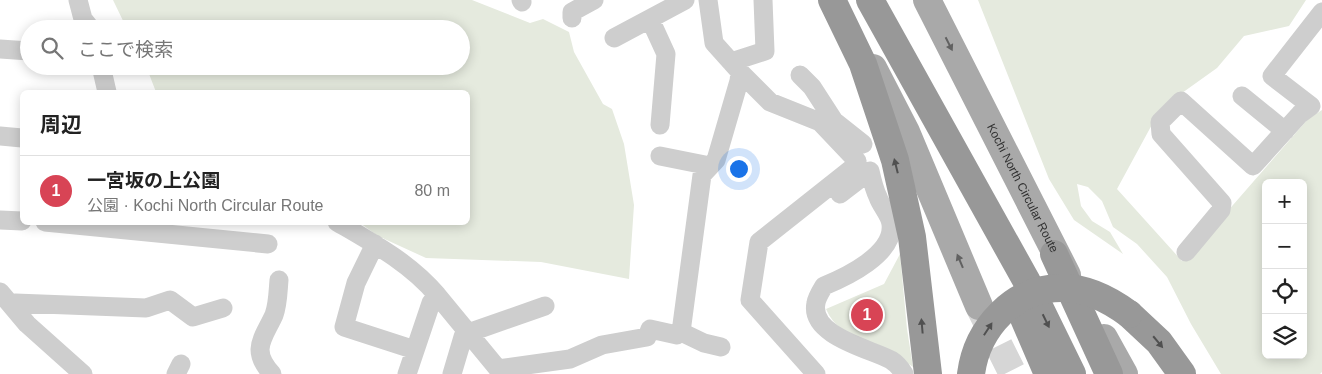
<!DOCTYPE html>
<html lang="ja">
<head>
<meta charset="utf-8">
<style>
  body { margin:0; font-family:Helvetica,"Noto Sans JP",sans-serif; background:#f6f6f6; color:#222 }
  .controls { position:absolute; right:15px; bottom:15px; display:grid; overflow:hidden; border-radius:8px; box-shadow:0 2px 12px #0003 }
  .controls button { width:45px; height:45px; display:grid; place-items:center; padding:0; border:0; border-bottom:1px solid #e0e0e0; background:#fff; color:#222; font:25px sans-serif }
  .you { position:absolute; left:738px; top:168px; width:18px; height:18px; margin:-12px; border:4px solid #fff; border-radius:50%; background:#1a73e8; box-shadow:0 0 0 8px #1a73e833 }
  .badge { display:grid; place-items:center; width:32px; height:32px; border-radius:50%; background:#d84455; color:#fff; font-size:16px; font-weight:700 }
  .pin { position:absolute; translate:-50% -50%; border:2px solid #fff; box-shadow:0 1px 5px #0006 }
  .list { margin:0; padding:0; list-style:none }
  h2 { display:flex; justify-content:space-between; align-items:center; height:65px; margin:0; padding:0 20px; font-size:21px }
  h2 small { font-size:16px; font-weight:400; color:#767676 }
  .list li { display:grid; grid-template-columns:32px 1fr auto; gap:15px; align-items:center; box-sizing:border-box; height:70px; padding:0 20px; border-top:1px solid #e0e0e0 }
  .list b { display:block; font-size:19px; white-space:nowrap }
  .list p { margin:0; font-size:16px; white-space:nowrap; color:#767676 }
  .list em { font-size:16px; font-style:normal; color:#767676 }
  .icon { flex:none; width:28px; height:28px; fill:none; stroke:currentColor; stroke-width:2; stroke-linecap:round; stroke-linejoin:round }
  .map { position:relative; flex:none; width:1322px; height:374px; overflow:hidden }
  .search { position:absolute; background:#fff; box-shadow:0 2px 12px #0003; left:20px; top:20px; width:450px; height:55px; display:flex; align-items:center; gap:12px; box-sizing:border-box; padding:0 18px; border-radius:28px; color:#767676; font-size:19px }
  .panel { position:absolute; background:#fff; box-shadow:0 2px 12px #0003; left:20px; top:90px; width:450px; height:135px; border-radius:8px }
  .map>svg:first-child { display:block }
  .green { fill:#e5eade; fill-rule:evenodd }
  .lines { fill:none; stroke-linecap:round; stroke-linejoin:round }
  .primary-tunnel { stroke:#d6d6d6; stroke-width:28; stroke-dasharray:28 14; stroke-linecap:butt }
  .minor { stroke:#cecece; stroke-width:19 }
  .primary { stroke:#a9a9a9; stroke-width:28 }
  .motorway { stroke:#989898; stroke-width:28 }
  .motorway-bridge { stroke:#989898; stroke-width:28 }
  .oneway { fill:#616161 }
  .oneway2 { fill:#505050 }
  .labels { text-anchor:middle; stroke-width:5; stroke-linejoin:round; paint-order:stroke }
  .street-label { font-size:12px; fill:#313131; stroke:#fff }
</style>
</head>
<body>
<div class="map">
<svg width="1322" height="374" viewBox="0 0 1322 374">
  <rect width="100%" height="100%" fill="#fff"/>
  <path class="green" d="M 113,0 L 472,0 L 530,23 L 543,19 L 569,32 L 574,52 L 603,104 L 612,109 L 624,144 L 634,205 L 629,279 L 541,262 L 426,258 L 378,236 L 360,223 L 468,222 L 468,92 L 156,92 L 146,66 L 461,66 L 461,29 L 127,29 Z
    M 978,0 L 1306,0 L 1289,26 L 1244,36 L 1217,68 L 1161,108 L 1117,189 L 1182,261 L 1192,252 L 1308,119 L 1322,110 L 1322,372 L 1320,374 L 1221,374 L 1191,324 L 1167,277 L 1137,244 L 1113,227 L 1102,201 L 1088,187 L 1077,184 L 1081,206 L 1092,221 L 1110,232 L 1123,254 L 1074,220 L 1049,179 ZM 1266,183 L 1303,183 L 1303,355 L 1266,355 Z
    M 900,254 L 907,329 L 913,367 C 886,346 841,344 826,309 L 884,284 Z"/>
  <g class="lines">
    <path class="primary-tunnel" d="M 980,308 L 1013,374"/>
    <path class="minor" d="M 78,0 L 83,19 L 91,29
      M 521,0 L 522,2
      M 708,0 L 714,43 L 740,72 L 739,81 L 716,160 L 702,175 L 681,332 L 704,343 L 721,347
      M 572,18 L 572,12 L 594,0
      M 650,19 L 666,54 L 660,125
      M 614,38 L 685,0
      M 0,49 L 29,51
      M 731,62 L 765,51 L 763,0
      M 101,66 L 107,92
      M 740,72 L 770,102 L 820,122 L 857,161 L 855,166 L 759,242 L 750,300 L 816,374
      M 800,75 L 812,87 L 834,121
      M 1242,96 L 1285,131
      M 828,127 L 834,121 L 863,144
      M 0,136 L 22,138
      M 660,156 L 710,166
      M 840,194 L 870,171 C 872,180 874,189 878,197 C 881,206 890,215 891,224 C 895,254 846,277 824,286 C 821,291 817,297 816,303 C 809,336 871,349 891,360 C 896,363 901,369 904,374
      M 0,220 L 22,221
      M 45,222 L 268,244
      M 337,222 C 373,243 410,263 437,295 L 431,303 L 407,374
      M 375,244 L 356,283 L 344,327 L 415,350
      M 1186,252 L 1221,210 L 1222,203 L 1161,134 L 1160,122 L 1181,101 L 1253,166 L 1300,114 L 1311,106 L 1272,76 L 1322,12
      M 0,292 L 27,324 L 83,374
      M 437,295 L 498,369 L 570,359 L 602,345 L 647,337 L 650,329 L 677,335 L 681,332
      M 12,306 L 15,303 L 146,308 L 170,300 L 193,317 L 223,308
      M 176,374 L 181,364
      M 272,374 C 250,350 263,339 274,315 C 278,304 278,291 279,280
      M 452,374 L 463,337 L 468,333 L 545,306"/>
    <g class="primary">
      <path id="s1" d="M 927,0 L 1067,275"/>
      <path d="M 873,68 L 906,132 L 979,306"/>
      <path d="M 1104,338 L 1124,374"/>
    </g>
    <path class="motorway" d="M 832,0 L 863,64 L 895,160 L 912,237 L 928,374
      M 870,0 L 1026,280 L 1072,374
      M 1054,254 L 1109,374
      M 1017,302 L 1048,374
      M 1129,314 L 1159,342 L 1182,374"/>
    <path class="motorway-bridge" d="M 971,374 C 977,328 1014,287 1063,288 C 1087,288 1110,300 1129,314"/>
  </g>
  <defs><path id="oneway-solid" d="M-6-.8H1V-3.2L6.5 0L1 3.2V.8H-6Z" transform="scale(1.25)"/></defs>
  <g class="oneway">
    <use href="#oneway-solid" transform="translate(949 44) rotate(63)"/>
    <use href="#oneway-solid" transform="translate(960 261) rotate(-113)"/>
  </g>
  <g class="oneway2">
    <use href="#oneway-solid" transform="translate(896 166) rotate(-104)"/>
    <use href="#oneway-solid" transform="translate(1046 321) rotate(64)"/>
    <use href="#oneway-solid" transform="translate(922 326) rotate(-95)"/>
    <use href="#oneway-solid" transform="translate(988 329) rotate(-57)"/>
    <use href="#oneway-solid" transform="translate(1158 342) rotate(50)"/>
  </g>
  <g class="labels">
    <g class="street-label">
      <text dy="4" stroke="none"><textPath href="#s1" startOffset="211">Kochi North Circular Route</textPath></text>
    </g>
  </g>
</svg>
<div class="controls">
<button>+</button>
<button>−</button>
<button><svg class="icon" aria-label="locate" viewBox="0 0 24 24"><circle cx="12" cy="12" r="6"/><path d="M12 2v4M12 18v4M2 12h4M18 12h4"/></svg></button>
<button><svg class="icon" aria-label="layers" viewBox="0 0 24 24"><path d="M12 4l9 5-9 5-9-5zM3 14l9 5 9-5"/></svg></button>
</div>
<div class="you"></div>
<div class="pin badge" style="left:867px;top:315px">1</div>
<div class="search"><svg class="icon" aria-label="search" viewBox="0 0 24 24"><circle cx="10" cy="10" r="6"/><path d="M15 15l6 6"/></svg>ここで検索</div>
<section class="panel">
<h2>周辺<small></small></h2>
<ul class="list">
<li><span class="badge">1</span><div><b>一宮坂の上公園</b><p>公園 · Kochi North Circular Route</p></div><em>80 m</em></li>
</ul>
</section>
</div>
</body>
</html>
